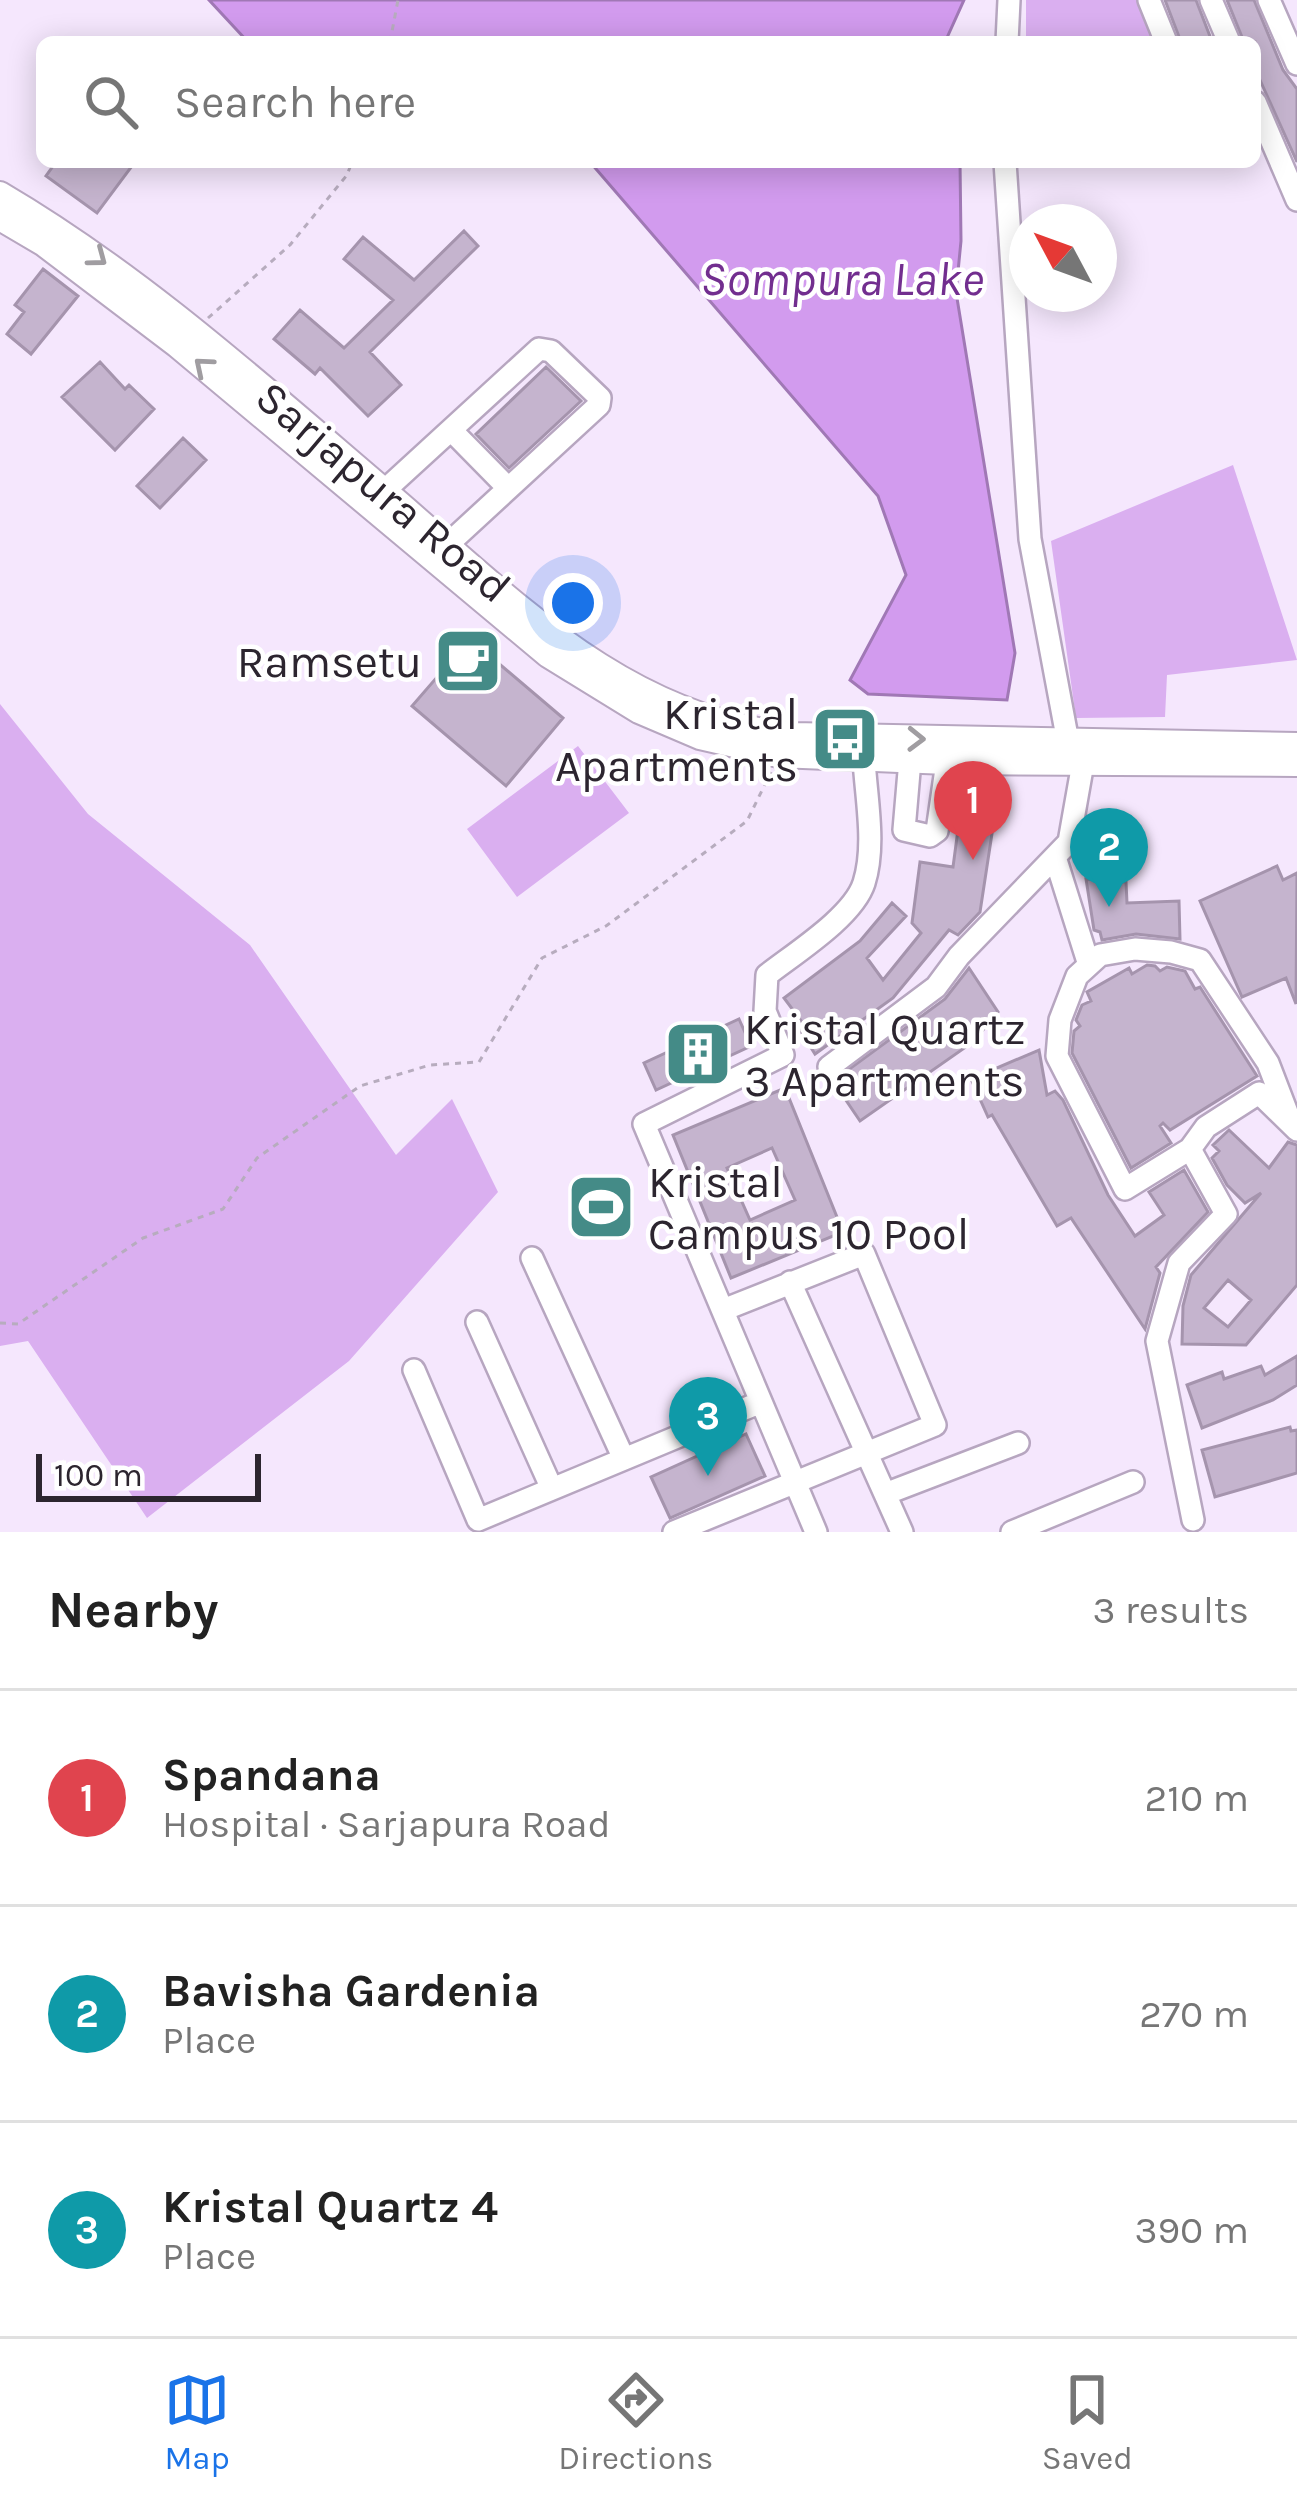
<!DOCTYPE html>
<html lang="en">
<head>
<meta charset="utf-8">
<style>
  body { margin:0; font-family:Karla,sans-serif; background:#f2f2f2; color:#222 }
  .compass { position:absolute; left:1009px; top:204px; width:108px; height:108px; border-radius:50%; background:#fff; box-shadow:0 6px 30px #0003; rotate:311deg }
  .scale { position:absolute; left:36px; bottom:30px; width:225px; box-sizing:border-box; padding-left:12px; border:6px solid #2c252f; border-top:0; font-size:33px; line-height:42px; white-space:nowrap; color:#2c252f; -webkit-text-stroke:9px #fff; paint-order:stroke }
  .you { position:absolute; left:573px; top:603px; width:42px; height:42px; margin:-30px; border:9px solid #fff; border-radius:50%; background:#1a73e8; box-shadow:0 0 0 18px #1a73e833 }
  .badge { display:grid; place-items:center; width:78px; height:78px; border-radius:50%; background:#1a73e8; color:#fff; font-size:39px; font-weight:700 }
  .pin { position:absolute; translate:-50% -99px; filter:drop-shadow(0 3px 6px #0008) }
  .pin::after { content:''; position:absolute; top:63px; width:42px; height:36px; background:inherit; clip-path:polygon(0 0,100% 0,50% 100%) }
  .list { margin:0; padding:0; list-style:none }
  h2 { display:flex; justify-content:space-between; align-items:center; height:156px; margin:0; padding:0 48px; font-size:51px }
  h2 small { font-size:39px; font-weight:400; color:#767676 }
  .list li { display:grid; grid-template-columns:78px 1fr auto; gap:36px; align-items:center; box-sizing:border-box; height:216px; padding:0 48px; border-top:3px solid #e0e0e0 }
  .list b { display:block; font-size:45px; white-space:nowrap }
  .list p { margin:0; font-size:39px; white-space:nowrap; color:#767676 }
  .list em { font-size:39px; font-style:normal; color:#767676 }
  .icon { flex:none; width:66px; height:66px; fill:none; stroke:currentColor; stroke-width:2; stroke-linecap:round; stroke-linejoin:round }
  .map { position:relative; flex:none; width:1297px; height:1532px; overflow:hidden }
  .search { position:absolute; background:#fff; box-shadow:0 6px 30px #0003; left:36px; right:36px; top:36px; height:132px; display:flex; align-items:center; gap:30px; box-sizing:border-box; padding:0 42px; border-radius:18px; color:#767676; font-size:45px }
  .sheet { height:804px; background:#fff }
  nav { display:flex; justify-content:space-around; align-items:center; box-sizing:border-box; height:168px; border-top:3px solid #e0e0e0; background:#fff; font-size:33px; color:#767676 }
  nav a { display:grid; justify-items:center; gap:6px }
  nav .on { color:#1a73e8 }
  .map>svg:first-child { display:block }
  .green { fill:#daaff0 }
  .water { fill:#d29bee; stroke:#a078b5; stroke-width:3 }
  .building { fill:#c5b4ce; stroke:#a594ad; stroke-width:3; fill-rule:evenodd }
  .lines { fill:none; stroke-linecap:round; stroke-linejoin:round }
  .minor-casing { stroke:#b7a6c0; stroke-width:26 }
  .major-casing { stroke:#b7a6c0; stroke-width:28 }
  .path { stroke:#b7acbe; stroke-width:3; stroke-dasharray:6 6; stroke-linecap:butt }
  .minor { stroke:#fff; stroke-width:21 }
  .major { stroke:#fff; stroke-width:24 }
  .oneway { stroke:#a09da1 }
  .labels { text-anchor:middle; stroke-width:9; stroke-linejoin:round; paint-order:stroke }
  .street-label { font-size:45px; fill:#2c252f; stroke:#fff }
  .poi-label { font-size:45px; fill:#2c252f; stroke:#fff; text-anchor:end }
  .water-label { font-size:48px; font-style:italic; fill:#722e8f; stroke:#fff }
</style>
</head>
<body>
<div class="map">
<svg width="1297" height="1532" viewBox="0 0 1297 1532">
  <rect width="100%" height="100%" fill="#f5e7fd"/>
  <path class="green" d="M 1026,0 L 1138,0 L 1156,42 L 1026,42 Z
    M 1233,465 L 1297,660 L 1167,675 L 1165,717 L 1076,718 L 1051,541 Z
    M 0,704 L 88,814 L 250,945 L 396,1155 L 452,1099 L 498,1192 L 349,1361 L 147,1518 L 28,1341 L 0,1346 Z
    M 578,746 L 629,813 L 517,897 L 467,829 Z"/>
  <path class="water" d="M 209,0 L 964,0 L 945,42 L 248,42 Z
    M 590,162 L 960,162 L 961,241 L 956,292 L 1015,653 L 1007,700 L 868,694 L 850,680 L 906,575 L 878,496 Z"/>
  <path class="building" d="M 1165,0 L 1196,0 L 1211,39 L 1181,42 Z
    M 1227,0 L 1254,0 L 1283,70 L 1297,89 L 1297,162 L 1255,69 L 1255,42 L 1244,42 Z
    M 56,162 L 135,162 L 97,213 L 46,176 Z
    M 464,231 L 478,246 L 370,352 L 401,385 L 368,416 L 320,368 L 315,374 L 274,339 L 300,310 L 344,348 L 393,300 L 344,259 L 363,237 L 414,280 Z
    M 43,269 L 78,296 L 31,354 L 7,334 L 24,312 L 15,305 Z
    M 100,362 L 125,389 L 129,385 L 154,409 L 115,450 L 62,397 Z
    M 546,367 L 581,401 L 509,468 L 476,434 Z
    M 183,438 L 206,460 L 160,508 L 137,486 Z
    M 470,639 L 563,718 L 506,786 L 412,706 Z
    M 959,822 L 993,827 L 980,912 L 958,935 L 949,930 L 893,998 L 815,1054 L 800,1030 L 805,1026 L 784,998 L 860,941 L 892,903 L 906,916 L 867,958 L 883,980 L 921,933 L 912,923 L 920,862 L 953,867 Z
    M 1277,866 L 1283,880 L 1297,873 L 1296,1004 L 1286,978 L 1242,997 L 1200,901 Z
    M 1086,879 L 1126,882 L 1127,903 L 1179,901 L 1180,939 L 1136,934 L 1102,940 L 1100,932 L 1094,930 Z
    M 1147,965 L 1155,966 L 1160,971 L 1167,967 L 1185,971 L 1195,989 L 1200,987 L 1257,1076 L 1170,1130 L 1163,1123 L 1160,1126 L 1171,1143 L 1131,1168 L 1072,1053 L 1074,1031 L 1080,1026 L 1076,1020 L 1082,1005 L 1091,1001 L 1087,992 L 1129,968 L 1132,974 Z
    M 969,968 L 998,1012 L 973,1042 L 860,1121 L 833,1081 L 945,999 Z
    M 739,1019 L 751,1046 L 656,1090 L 644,1063 Z
    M 1039,1050 L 1047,1095 L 1055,1091 L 1063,1100 L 1108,1195 L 1135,1236 L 1164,1215 L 1149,1192 L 1184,1170 L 1208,1212 L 1156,1267 L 1160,1273 L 1145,1329 L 1071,1218 L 1057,1226 L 992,1115 L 988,1117 L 971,1079 Z
    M 785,1088 L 843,1232 L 731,1278 L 673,1135 ZM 772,1148 L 795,1200 L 750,1220 L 727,1168 Z
    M 1229,1130 L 1269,1168 L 1288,1142 L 1297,1145 L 1297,1285 L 1246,1345 L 1182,1344 L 1183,1306 L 1191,1275 L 1261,1193 L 1245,1203 L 1227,1185 L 1212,1158 L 1219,1151 L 1213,1145 ZM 1228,1280 L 1251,1300 L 1228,1327 L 1204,1308 Z
    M 1297,1356 L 1297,1385 L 1273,1400 L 1202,1428 L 1187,1385 L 1222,1372 L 1224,1379 L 1261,1366 L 1265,1375 Z
    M 1290,1427 L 1291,1431 L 1297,1430 L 1297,1473 L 1215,1497 L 1202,1450 Z
    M 746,1434 L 765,1476 L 670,1518 L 651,1477 Z"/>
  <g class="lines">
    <g class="minor-casing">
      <path id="minor" d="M 1149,0 L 1166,42
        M 1211,0 L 1229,42
        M 1269,0 L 1297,64
        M 1007,42 L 1009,0
        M 1255,102 L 1297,200
        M 1005,162 L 1030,539 L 1068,742
        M 451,430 L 508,488
        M 384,491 L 539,349 L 551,351 L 600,398 L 599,405 L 447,545
        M 910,760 L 904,830 L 930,836 L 937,831 L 947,762
        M 1055,857 L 1089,965
        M 829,1067 L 936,987 L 959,956 L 1069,842 L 1083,763
        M 1291,1123 L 1268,1063 L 1200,960 L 1171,952 L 1135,949 L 1100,955 L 1077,976 L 1060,1020 L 1057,1056 L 1125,1189 L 1190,1149 L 1206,1127 L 1259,1093 L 1297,1130
        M 1190,1149 L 1226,1214 L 1179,1263 L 1157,1341 L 1193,1520
        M 532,1258 L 624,1459
        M 790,1282 L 902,1532
        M 477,1322 L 552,1489
        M 414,1370 L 478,1520 L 761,1402
        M 885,1494 L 1018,1443
        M 674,1532 L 935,1425 L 864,1254 L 723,1310
        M 816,1532 L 644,1124 L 783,1055 L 765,1011 L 767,975 C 795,953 853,917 864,883 C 876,845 866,798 864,759
        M 1012,1532 L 1133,1482"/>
    </g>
    <g class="major-casing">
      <path id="major" d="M 0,194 C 138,275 259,384 381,488 C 505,593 622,720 793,735 L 1297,745
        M 0,218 L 44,244 L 177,345 L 548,655 L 639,711 L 700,737 L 779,755 L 947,762 L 1297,764"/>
    </g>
    <path class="path" d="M 390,42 L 398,0
      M 208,318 L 290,245 L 347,175 L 352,162
      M 0,1323 L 18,1324 L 143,1238 L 223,1209 L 257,1158 L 360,1086 L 430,1065 L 479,1062 L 542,958 L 606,926 L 747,821 L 771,772"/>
    <use href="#minor" class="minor"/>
    <use href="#major" class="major"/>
  </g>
  <defs><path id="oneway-chevron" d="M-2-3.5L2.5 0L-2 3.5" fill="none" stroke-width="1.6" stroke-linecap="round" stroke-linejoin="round" transform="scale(3)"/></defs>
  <g class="oneway">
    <use href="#oneway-chevron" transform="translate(98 258) rotate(37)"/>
    <use href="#oneway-chevron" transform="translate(203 366) rotate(-140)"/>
    <use href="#oneway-chevron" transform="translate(916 739) rotate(1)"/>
  </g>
  <defs>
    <g id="cafe-square" transform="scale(3.45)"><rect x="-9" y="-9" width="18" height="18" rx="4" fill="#448b87" stroke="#fff"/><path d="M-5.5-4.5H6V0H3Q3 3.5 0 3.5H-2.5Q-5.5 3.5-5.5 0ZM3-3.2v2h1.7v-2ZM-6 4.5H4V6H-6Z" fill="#fff"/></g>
    <g id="bus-square" transform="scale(3.45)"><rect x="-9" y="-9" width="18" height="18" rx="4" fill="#448b87" stroke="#fff"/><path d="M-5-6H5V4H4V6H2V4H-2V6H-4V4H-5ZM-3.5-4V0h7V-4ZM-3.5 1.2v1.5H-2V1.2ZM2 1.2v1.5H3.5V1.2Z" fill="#fff"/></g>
    <g id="building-square" transform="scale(3.45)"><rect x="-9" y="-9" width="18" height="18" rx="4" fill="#448b87" stroke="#fff"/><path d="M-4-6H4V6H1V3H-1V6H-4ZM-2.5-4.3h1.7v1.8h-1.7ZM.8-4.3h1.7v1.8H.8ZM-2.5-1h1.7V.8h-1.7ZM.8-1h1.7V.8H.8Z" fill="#fff"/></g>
    <g id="stadium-square" transform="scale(3.45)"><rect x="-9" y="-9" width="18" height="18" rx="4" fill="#448b87" stroke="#fff"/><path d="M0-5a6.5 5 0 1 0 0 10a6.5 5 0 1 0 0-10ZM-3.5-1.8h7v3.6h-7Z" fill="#fff"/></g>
  </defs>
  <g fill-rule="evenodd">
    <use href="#cafe-square" x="468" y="661"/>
    <use href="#bus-square" x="845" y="739"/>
    <use href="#building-square" x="698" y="1054"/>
    <use href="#stadium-square" x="601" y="1207"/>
  </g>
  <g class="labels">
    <g class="street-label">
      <text transform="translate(384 491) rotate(40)" y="16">Sarjapura Road</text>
    </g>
    <g class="poi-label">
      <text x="422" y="677">Ramsetu</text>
      <text x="798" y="729">Kristal<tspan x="798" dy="52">Apartments</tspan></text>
      <text x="744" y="1044" text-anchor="start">Kristal Quartz<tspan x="744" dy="52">3 Apartments</tspan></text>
      <text x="648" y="1197" text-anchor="start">Kristal<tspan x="648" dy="52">Campus 10 Pool</tspan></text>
    </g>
    <g class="water-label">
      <text x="842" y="295">Sompura Lake</text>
    </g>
  </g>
</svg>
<svg class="compass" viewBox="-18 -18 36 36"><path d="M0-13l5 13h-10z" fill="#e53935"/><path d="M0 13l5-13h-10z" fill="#767676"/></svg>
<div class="scale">100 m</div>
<div class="you"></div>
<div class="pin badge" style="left:973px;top:860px;background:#e0444e">1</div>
<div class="pin badge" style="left:1109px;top:907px;background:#0f9aa8">2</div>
<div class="pin badge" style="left:708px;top:1476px;background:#0f9aa8">3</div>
<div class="search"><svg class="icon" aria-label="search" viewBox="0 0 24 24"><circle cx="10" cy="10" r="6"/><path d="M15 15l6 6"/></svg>Search here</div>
</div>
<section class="sheet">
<h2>Nearby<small>3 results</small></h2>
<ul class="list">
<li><span class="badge" style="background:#e0444e">1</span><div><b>Spandana</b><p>Hospital · Sarjapura Road</p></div><em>210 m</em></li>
<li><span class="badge" style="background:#0f9aa8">2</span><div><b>Bavisha Gardenia</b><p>Place</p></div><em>270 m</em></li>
<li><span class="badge" style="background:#0f9aa8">3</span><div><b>Kristal Quartz 4</b><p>Place</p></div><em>390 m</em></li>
</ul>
</section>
<nav>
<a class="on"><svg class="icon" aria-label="map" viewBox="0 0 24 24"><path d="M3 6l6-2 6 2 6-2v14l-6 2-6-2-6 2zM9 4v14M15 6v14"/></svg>Map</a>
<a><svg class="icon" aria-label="directions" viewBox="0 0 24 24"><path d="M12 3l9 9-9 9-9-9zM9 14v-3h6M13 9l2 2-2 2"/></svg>Directions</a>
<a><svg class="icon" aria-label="saved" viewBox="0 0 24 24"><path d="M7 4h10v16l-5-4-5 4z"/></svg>Saved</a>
</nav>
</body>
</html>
